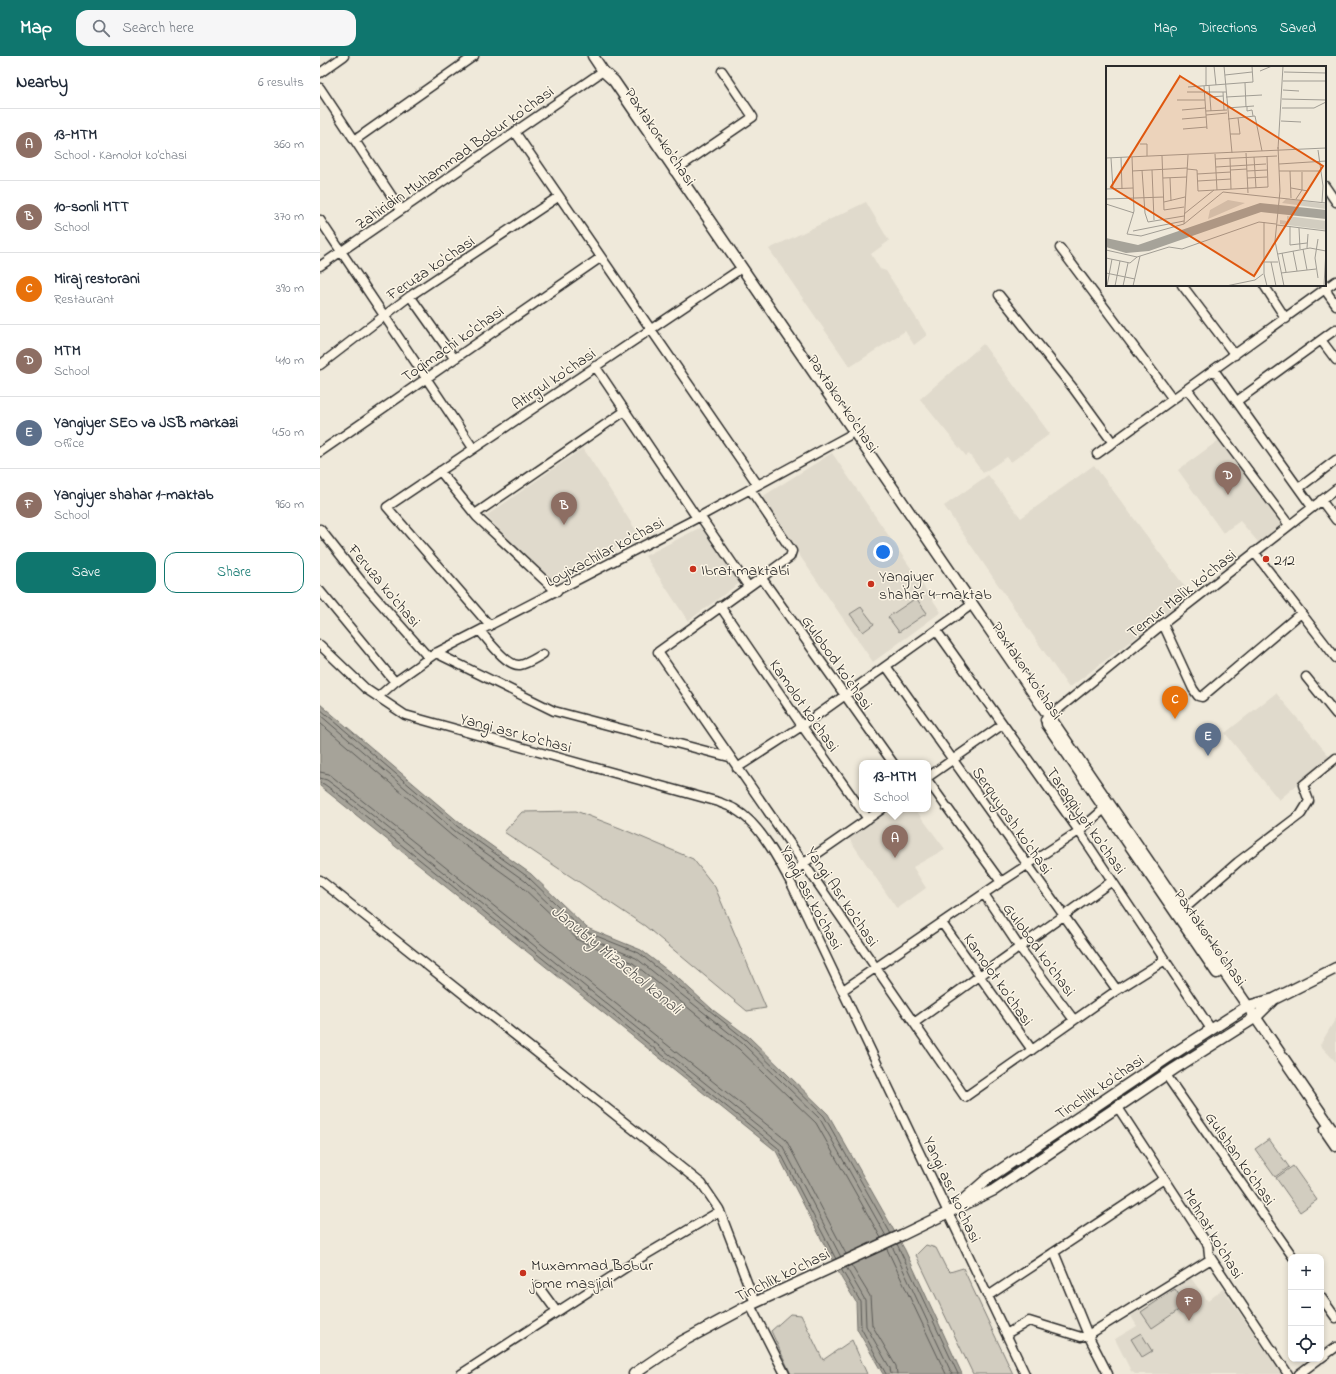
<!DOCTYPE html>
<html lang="en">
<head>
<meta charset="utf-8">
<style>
  body { margin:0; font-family:"Indie Flower",sans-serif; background:#f6f6f7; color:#1f2937 }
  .controls { position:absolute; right:12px; bottom:12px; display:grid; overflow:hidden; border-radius:8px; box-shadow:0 2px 6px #0003 }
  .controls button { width:36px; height:36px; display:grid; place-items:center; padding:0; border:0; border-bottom:1px solid #e0e1e3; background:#fff; color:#1f2937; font:20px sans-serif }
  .you { position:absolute; left:563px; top:496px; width:14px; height:14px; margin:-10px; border:3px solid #fff; border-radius:50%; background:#1a73e8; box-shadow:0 0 0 6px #1a73e833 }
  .badge { display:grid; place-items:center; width:26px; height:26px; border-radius:50%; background:#0f766e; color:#fff; font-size:13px; font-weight:700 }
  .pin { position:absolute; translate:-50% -33px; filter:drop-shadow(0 1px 2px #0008) }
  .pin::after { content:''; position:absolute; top:21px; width:14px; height:12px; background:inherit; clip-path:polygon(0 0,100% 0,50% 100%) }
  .popup { position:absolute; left:539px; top:704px; width:72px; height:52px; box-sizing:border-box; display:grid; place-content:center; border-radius:8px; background:#fff; filter:drop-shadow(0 1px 3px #0005); font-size:13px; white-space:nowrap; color:#747a83 }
  .popup b { font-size:15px; color:#1f2937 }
  .popup::after { content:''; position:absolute; left:50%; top:100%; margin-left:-8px; border:8px solid transparent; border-top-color:#fff }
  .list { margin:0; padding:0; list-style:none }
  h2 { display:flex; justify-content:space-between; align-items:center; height:52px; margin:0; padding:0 16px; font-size:17px }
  h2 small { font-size:13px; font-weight:400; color:#747a83 }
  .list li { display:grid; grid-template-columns:26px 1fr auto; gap:12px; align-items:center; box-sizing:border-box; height:72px; padding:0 16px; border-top:1px solid #e0e1e3 }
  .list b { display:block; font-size:15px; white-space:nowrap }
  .list p { margin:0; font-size:13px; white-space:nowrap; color:#747a83 }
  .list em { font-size:13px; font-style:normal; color:#747a83 }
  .actions { display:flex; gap:8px; padding:12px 16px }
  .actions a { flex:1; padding:9px 0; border:1px solid #0f766e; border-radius:12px; text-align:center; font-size:14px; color:#0f766e }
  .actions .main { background:#0f766e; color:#fff }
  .icon { flex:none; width:22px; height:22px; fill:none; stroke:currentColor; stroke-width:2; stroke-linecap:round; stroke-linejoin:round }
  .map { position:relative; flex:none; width:1016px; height:1318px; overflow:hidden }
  header { display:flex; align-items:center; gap:24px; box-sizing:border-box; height:56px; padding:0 20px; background:#0f766e; color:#fff }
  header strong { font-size:19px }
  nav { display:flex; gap:22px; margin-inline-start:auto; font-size:14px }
  .search { width:280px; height:36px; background:#f6f6f7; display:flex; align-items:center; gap:10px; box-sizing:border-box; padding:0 14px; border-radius:12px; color:#747a83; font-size:15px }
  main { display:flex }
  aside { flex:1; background:#fff }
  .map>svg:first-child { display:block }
  .built { fill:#e0dacc }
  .green { fill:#d2cdc0; stroke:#7e7c76 }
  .water { fill:#a6a399; stroke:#75736d }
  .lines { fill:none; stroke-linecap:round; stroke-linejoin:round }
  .shore { stroke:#5c5b57; stroke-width:1 }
  .minor-casing { stroke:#2b2b2b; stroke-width:11 }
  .major-casing { stroke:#2b2b2b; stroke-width:13 }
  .minor { stroke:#fcf5e5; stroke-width:8 }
  .major { stroke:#fcf5e5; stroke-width:10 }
  .poi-dot { fill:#c8321e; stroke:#fcf5e5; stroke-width:1.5 }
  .labels { text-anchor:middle; stroke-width:3; stroke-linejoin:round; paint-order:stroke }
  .street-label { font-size:16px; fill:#2b2b2b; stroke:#fcf5e5 }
  .poi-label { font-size:16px; fill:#2b2b2b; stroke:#fcf5e5; text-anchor:start }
  .water-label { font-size:17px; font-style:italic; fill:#565552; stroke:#fcf5e5 }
  .inset-road { fill:none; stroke:#a19d94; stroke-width:1 }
  .view { fill:#df570e; fill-opacity:0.15; stroke:#df570e; stroke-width:2 }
  .inset-edge { fill:none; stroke:#2b2b2b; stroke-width:2 }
</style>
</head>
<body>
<header>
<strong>Map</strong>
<div class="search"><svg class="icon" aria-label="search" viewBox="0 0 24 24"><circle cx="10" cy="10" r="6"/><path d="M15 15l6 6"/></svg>Search here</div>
<nav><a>Map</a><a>Directions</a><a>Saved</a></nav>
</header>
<main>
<aside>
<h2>Nearby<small>6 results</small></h2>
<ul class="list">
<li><span class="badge" style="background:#8d6e63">A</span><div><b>13-MTM</b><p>School · Kamolot ko'chasi</p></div><em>360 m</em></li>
<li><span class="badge" style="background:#8d6e63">B</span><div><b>10-sonli MTT</b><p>School</p></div><em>370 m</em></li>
<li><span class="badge" style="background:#e8710a">C</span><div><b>Miraj restorani</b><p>Restaurant</p></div><em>390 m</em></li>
<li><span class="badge" style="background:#8d6e63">D</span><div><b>MTM</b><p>School</p></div><em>410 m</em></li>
<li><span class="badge" style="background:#5c6f8a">E</span><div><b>Yangiyer SEO va JSB markazi</b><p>Office</p></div><em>450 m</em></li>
<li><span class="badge" style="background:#8d6e63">F</span><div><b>Yangiyer shahar 1-maktab</b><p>School</p></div><em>960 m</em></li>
</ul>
<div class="actions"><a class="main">Save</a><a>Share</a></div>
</aside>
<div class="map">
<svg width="1016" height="1318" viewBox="0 0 1016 1318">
  <rect width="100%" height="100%" fill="#efe9da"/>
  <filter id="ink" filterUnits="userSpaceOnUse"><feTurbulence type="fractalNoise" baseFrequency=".025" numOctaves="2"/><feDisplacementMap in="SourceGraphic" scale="8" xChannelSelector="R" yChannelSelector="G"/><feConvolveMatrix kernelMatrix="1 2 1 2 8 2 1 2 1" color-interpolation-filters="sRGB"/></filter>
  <g filter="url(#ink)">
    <path class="built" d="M 546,146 L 569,185 L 551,198 L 560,213 L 566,215 L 607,279 L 594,289 L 585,275 L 530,311 L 449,193 Z
      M 663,288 L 730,378 L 691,406 L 687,401 L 663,417 L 649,398 L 646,400 L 600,343 Z
      M 899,384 L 962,469 L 938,486 L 920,465 L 903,477 L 858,414 Z
      M 263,392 L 319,479 L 233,528 L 166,460 Z
      M 512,397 L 621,556 L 553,606 L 440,442 Z
      M 774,409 L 871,539 L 749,632 L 624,450 L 668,419 L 701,462 Z
      M 383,470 L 421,526 L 368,565 L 325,500 Z
      M 956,637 L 1010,701 L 959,744 L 905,677 Z
      M 570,753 L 595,753 L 625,793 L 593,811 L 606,832 L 577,853 L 528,781 Z
      M 1016,962 L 1016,1006 L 1000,989 Z
      M 870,1221 L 888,1245 L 903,1233 L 962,1318 L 815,1318 L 811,1315 L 795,1283 L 817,1270 L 811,1260 Z"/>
    <path class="green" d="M 596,542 L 607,557 L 579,576 L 568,561 Z
      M 541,551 L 554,568 L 543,576 L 530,558 Z
      M 256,755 L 300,772 L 373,803 L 395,831 L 446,952 L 427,955 L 325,870 L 184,776 L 202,756 Z
      M 911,966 L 913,969 L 673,1130 L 670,1127 Z
      M 949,1083 L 969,1111 L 955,1121 L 935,1093 Z
      M 973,1110 L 997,1144 L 980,1156 L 956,1122 Z
      M 606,1189 L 616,1192 L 626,1212 L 630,1216 L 643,1212 L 693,1318 L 653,1318 L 596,1199 Z
      M 855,1233 L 866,1249 L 832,1272 L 821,1256 Z
      M 470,1258 L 481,1259 L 503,1304 L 532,1284 L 547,1318 L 471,1318 L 451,1275 Z
      M 821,1277 L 832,1295 L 822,1301 L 811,1283 Z"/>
    <path class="water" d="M 0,648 L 141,768 L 211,818 L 267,872 L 321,894 L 360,924 L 393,954 L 429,981 L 508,1058 L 585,1194 L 642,1318 L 563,1318 L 537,1273 L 536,1246 L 522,1223 L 456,1095 L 0,730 Z"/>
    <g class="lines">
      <path class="shore" d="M 0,653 L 138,771 L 208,821 L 264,875 L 319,897 L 426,984 L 504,1060 L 571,1178
        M 0,659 L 135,775 L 205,825 L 261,879 L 316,902 L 423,988 L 500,1063 L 566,1180
        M 0,667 L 132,780 L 201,830 L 258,884 L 313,907 L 419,993 L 496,1067 L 561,1182
        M 0,716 L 9,718 L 29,734 L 466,1084 L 526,1198
        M 0,722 L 7,724 L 26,738 L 462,1089 L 521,1201
        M 0,727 L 4,728 L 23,742 L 458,1092 L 516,1203
        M 577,1188 L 638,1318
        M 572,1190 L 632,1318
        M 567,1193 L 626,1318
        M 531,1209 L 550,1240 L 552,1269 L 576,1310 L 577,1318
        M 526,1211 L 545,1244 L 546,1270 L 570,1312 L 571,1318
        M 521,1213 L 540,1245 L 541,1272 L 566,1318"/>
      <g class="minor-casing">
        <path id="minor" d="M 0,17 L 24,0
          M 0,32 L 81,154
          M 195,76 L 438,429
          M 35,84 L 154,0
          M 354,115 L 433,61 L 402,15
          M 1005,130 L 1016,146
          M 0,164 L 153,392
          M 740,192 L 853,343
          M 0,210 L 283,15
          M 1005,228 L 1008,238 L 1016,249
          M 862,229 L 915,299
          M 944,229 L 966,263
          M 679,239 L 753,332 L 793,387
          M 90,240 L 134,302
          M 1001,284 L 1016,304
          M 0,309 L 90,240 L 238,141
          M 275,310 L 377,462
          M 894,314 L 992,451
          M 867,333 L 969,469
          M 917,345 L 1016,273
          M 0,396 L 280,202
          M 777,398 L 1016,225
          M 120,415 L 157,461 L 237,536
          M 979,432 L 1016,404
          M 430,433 L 472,495 L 470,501 L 338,596 L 645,1041 L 797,934 L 845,904
          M 1001,444 L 1016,464
          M 155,458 L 305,355
          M 380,460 L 428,530
          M 0,473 L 41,525 L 109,602
          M 934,496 L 1016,602
          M 441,521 L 573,707
          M 0,535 L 75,626
          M 400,550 L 482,670 L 548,763
          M 843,568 L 873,633 L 878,640 L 882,641 L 981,557
          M 170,570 L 67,451 L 416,216
          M 616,574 L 759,775 L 891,973
          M 160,575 C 168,584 187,611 200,609 C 207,608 216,602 223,598
          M 0,589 L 46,633 L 85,659 L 399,746 C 404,749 411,750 416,754 C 440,768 460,806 473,831 L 705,1318
          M 116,597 L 234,655 L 409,701
          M 566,610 L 797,934
          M 986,621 L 1016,658
          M 58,641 L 75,626 L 116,597 L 377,462 L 528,380
          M 725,664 L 843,568 L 1016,433
          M 417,712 L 482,670 L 647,552
          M 608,721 L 682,669
          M 608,725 L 681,826
          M 468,821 L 484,807 L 562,753
          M 0,824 L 382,1128 L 399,1153 L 435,1247
          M 664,838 L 700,892 L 754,964
          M 863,854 L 918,806 L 981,758 L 989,745 L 983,729 L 1016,702
          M 622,867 L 712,994
          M 523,934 L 681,826 L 759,775 L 784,753
          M 594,967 L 792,825
          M 846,1019 L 973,1201
          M 797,1050 L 888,1189 L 889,1199 L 968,1318
          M 734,1196 L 768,1279 L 788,1318
          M 218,1230 L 237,1256
          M 668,1240 L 844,1123
          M 1001,1241 L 1016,1262
          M 430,1249 L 465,1318
          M 686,1278 L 709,1265 L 761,1281 L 768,1279 L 891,1203
          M 1001,1302 L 1016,1291
          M 141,1318 L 322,1201 L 400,1155
          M 979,1318 L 999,1303"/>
      </g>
      <g class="major-casing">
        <path id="major" d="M 273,0 L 283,15 L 294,25 L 1016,1079
          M 727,668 L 897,917
          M 1005,1074 L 1016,1090
          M 641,1146 L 667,1123 L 847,1002 L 928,950 L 954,943 L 1016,912
          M 314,1318 L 361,1286 L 430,1249 L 582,1179 L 674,1134 L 854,1013 L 936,961 L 954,943"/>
      </g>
      <use href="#minor" class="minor"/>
      <use href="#major" class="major"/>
    </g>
  </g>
  <g class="poi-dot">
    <circle cx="946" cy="503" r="4"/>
    <circle cx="373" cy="513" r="4"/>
    <circle cx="551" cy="528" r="4"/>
    <circle cx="203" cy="1217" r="4"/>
  </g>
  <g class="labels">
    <g class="street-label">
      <text transform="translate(341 80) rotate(56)" y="6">Paxtakor ko'chasi</text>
      <text transform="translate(134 101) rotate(-35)" y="6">Zahiridin Muhammad Bobur ko'chasi</text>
      <text transform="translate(110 211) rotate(-34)" y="6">Feruza ko'chasi</text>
      <text transform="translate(132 287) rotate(-35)" y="6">Toqimachi ko'chasi</text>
      <text transform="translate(233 322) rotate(-34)" y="6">Atirgul ko'chasi</text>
      <text transform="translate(524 347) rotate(56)" y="6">Paxtakor ko'chasi</text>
      <text transform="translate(284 495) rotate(-28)" y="6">Loyixachilar ko'chasi</text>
      <text transform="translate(65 529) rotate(50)" y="6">Feruza ko'chasi</text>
      <text transform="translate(861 537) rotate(-38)" y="6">Temur Malik ko'chasi</text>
      <text transform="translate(518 606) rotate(55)" y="6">Gulobod ko'chasi</text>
      <text transform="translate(708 614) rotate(56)" y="6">Paxtakor ko'chasi</text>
      <text transform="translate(485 649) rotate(55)" y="6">Kamolot ko'chasi</text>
      <text transform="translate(196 676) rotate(15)" y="6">Yangi asr ko'chasi</text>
      <text transform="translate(693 764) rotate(55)" y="6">Serquyosh ko'chasi</text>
      <text transform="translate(767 764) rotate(55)" y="6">Taraqqiyot ko'chasi</text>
      <text transform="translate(523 840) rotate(56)" y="6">Yangi Asr ko'chasi</text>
      <text transform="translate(492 841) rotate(62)" y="6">Yangi asr ko'chasi</text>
      <text transform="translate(891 881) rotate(55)" y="6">Paxtakor ko'chasi</text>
      <text transform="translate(720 893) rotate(54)" y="6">Gulobod ko'chasi</text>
      <text transform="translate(679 923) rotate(55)" y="6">Kamolot ko'chasi</text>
      <text transform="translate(779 1030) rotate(-34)" y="6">Tinchlik ko'chasi</text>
      <text transform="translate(921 1102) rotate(55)" y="6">Gulshan ko'chasi</text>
      <text transform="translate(633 1133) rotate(65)" y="6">Yangi asr ko'chasi</text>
      <text transform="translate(894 1177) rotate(59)" y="6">Mehnat ko'chasi</text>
      <text transform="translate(462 1218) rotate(-26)" y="6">Tinchlik ko'chasi</text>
    </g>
    <g class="poi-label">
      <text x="954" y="509">212</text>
      <text x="381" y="519">Ibrat maktabi</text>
      <text x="559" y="525">Yangiyer<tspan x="559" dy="18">shahar 4-maktab</tspan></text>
      <text x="211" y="1214">Muxammad Bobur<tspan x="211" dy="18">jome masjidi</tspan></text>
    </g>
    <g class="water-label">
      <text transform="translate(297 903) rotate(39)" y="6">Janubiy Mizachol kanali</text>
    </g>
  </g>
  <g transform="translate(786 10)">
    <rect width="220" height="220" fill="#efe9da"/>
    <path d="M 180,133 L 220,138 L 220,143 L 176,137 ZM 122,134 L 139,137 L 102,153 L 104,144 ZM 181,150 L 220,155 L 220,164 L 174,158 L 174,154 L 181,155 Z" fill="#d2cdc0"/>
    <path d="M 154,137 L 220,144 L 220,153 L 155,146 L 43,185 L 20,187 L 0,181 L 0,172 L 32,179 Z" fill="#a6a399"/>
    <path class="inset-road" d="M 100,0 L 100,20M 108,0 L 110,19M 118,0 L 126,87M 154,5 L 166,0M 178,6 L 220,7M 119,9 L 146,6M 177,15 L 220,15M 139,17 L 140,41M 103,19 L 105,45M 98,20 L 101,63M 82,21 L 147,16 L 146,0M 177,24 L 193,25M 81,26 L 120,26M 117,26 L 118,44M 104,31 L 117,30M 120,31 L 156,29M 176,33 L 220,34M 71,34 L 99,34M 141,41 L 141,45 L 146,44 L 147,50M 121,42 L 148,40M 176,42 L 208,42 L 220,36M 76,44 L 99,42M 100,45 L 121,44M 100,49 L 121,47M 76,53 L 100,51M 122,53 L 149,50 L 156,85M 175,55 L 195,56M 77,63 L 101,61M 124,68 L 134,68 L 132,52M 34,78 L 41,78 L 41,90M 172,81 L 174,125 L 169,175 L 178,220M 172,83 L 177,0M 212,84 L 217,120 L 216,136M 140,87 L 142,127M 109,88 L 111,124M 56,90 L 58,144 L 78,141M 15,91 L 16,123M 26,91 L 28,145 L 21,168 L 35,170 L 78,158 L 117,126 L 220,137M 148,91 L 150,122M 0,92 L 220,82M 5,92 L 7,123M 124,92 L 125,123M 109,93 L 171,90M 173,98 L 220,95M 110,101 L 160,98M 81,103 L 91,104 L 92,125 L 162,121 L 161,90M 36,104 L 39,147 L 42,156 L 78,150M 46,104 L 48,154M 124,104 L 141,103M 26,105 L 81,102M 141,105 L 161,104M 173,105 L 214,105M 184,105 L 185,132M 91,108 L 125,106M 57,112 L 81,111M 64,112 L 65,135M 141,112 L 161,111M 92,115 L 125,113M 185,122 L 202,125M 0,123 L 27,122M 0,133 L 58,131M 190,133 L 196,124 L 196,106M 58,136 L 79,131M 0,138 L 28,147M 78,148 L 108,124M 158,156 L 158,208 L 161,220M 78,158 L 82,89M 171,159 L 220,165M 184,160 L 184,179 L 201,177M 193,162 L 194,183M 27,165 L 78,155M 201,182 L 202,168M 197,183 L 201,204M 0,184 L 31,191 L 63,181 L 76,183 L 153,156 L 170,158M 187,185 L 191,205M 176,187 L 180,206M 172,188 L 204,182 L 220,185M 0,192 L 24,197 L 31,191M 158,196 L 172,196M 165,196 L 170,220M 0,207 L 29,213M 175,207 L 210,203M 212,212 L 209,192 L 212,173M 1,220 L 6,193M 9,220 L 14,195M 17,220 L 22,197M 27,220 L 34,190M 120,220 L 149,214 L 157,208M 218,220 L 220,183"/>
    <path class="view" d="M 74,10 L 217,100 L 148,210 L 5,121 Z"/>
    <rect width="220" height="220" class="inset-edge"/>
  </g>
</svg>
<div class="controls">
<button>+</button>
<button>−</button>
<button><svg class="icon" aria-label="locate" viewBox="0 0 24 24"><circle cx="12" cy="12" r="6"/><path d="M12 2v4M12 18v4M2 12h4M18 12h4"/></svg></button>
</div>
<div class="you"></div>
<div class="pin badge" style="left:575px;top:802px;background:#8d6e63">A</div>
<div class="popup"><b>13-MTM</b>School</div>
<div class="pin badge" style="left:244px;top:469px;background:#8d6e63">B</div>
<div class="pin badge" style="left:855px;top:663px;background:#e8710a">C</div>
<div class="pin badge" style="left:908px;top:439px;background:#8d6e63">D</div>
<div class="pin badge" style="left:888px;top:700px;background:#5c6f8a">E</div>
<div class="pin badge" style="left:869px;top:1265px;background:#8d6e63">F</div>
</div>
</main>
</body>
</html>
